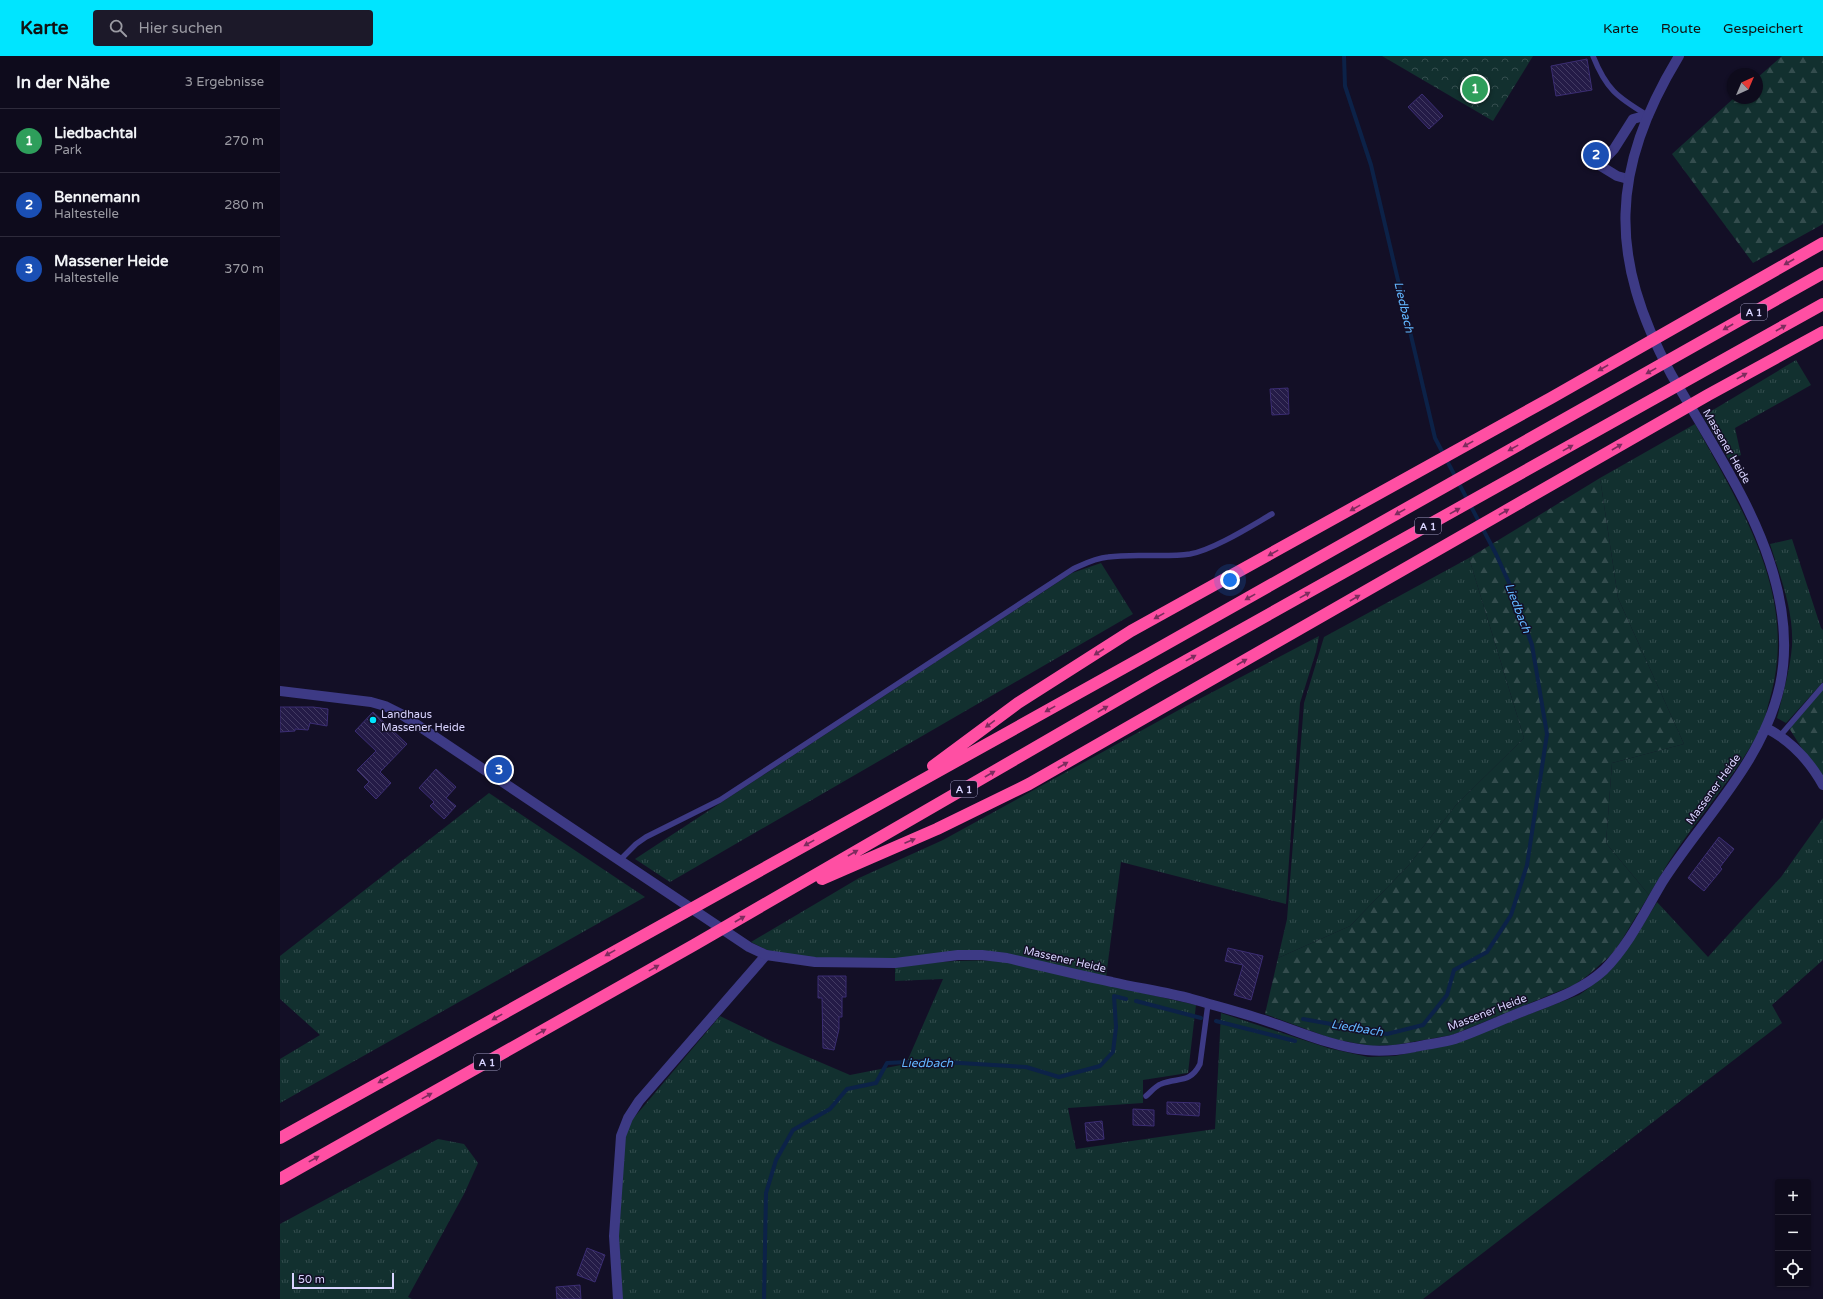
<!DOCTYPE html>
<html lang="de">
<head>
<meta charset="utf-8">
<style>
  body { margin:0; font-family:"Varela Round",sans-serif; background:#1c1929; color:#f1f3f6 }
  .controls { position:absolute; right:12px; bottom:12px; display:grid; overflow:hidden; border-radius:4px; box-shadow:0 1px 3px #0004 }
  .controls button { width:36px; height:36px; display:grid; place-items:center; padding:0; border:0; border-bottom:1px solid #2e2b3b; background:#0e0b1c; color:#f1f3f6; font:20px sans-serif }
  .compass { position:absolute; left:1447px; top:12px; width:36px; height:36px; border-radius:50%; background:#0e0b1c; box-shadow:0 1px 3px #0004; rotate:44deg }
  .scale { position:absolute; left:12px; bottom:10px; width:102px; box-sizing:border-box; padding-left:4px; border:2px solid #d9d4ff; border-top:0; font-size:11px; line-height:14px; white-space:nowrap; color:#d9d4ff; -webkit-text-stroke:3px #130f26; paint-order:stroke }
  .you { position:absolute; left:950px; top:524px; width:14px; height:14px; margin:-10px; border:3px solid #fff; border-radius:50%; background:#1a73e8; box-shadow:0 0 0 6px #1a73e833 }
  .badge { display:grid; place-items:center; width:26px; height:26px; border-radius:50%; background:#00e5ff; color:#fff; font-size:13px; font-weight:700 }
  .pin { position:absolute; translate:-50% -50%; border:2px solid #fff; box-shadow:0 1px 4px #0006 }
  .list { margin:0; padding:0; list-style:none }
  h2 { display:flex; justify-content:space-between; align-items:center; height:52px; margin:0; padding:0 16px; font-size:17px }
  h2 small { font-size:13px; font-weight:400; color:#9b9ba3 }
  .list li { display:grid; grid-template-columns:26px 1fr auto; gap:12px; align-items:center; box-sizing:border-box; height:64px; padding:0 16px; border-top:1px solid #2e2b3b }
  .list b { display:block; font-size:15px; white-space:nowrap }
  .list p { margin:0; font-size:13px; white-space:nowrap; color:#9b9ba3 }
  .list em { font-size:13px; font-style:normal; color:#9b9ba3 }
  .icon { flex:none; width:22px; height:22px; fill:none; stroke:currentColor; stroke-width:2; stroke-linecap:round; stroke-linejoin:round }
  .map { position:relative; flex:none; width:1543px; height:1243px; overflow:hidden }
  header { display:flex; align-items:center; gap:24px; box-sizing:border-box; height:56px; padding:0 20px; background:#00e5ff; color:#111 }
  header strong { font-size:19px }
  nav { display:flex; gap:22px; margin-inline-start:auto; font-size:14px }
  .search { width:280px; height:36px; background:#1c1929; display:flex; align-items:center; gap:10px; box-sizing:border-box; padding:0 14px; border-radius:4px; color:#9b9ba3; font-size:15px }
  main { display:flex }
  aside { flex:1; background:#0e0b1c }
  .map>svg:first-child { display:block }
  .grass { fill:url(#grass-tufts) }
  .forest { fill:url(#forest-firs) }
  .park { fill:url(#park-crowns) }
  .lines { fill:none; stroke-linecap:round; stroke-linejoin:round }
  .stream { stroke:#0c2248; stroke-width:4 }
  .building { fill:url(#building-back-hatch); stroke:#3b2d73 }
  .service { stroke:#3d3a85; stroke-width:5.5 }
  .minor { stroke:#3d3a85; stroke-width:10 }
  .tertiary { stroke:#3d3a85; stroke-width:10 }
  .motorway { stroke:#ff4fa3; stroke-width:12 }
  .oneway { fill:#7d2c5e }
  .poi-dot { fill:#00e5ff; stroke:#130f26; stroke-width:1.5 }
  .labels { text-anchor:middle; stroke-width:3; stroke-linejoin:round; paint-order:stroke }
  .shield { fill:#130f26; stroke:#9e99be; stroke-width:1 }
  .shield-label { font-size:10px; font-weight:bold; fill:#d9d4ff }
  .street-label { font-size:11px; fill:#d9d4ff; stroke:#130f26 }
  .poi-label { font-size:11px; fill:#d9d4ff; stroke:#130f26; text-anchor:start }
  .water-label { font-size:12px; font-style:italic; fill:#62b6ff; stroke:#130f26 }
</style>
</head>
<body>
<header>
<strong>Karte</strong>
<div class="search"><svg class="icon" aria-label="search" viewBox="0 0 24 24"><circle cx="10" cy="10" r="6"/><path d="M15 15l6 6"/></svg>Hier suchen</div>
<nav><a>Karte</a><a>Route</a><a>Gespeichert</a></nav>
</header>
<main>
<aside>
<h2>In der Nähe<small>3 Ergebnisse</small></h2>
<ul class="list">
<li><span class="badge" style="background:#2e9e5b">1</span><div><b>Liedbachtal</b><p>Park</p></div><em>270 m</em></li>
<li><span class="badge" style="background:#1a4fb4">2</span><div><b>Bennemann</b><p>Haltestelle</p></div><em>280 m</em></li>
<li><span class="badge" style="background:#1a4fb4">3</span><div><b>Massener Heide</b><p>Haltestelle</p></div><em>370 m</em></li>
</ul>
</aside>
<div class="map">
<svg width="1543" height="1243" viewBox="0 0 1543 1243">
  <defs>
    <pattern id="grass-tufts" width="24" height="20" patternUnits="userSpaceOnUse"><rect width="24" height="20" fill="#12302f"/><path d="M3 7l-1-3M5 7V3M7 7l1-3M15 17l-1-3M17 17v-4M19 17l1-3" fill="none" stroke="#344d4e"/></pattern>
    <pattern id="forest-firs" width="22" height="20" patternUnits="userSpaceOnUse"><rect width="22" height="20" fill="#12302f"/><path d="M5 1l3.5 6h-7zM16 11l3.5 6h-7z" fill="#344d4e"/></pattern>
    <pattern id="park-crowns" width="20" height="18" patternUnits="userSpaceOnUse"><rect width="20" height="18" fill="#12302f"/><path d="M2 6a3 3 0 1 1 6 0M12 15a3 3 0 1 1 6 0" fill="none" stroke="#344d4e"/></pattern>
    <pattern id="building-back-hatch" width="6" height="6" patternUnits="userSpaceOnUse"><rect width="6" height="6" fill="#241b47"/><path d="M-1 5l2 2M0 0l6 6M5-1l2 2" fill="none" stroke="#433b63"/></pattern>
  </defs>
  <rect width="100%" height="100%" fill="#130f26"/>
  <path class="grass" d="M 1516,304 L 1531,329 L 1455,372 L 1461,399 L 1449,404 L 1423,360 Z
    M 1415,368 C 1462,453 1519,541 1490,642 C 1487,652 1485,665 1480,674 C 1457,717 1424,754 1396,795 C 1386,809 1378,824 1369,839 L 1326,787 L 1332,707 L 1404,688 L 1338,542 L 1320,422 Z
    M 1512,483 L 1541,572 L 1543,574 L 1543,626 L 1506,667 L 1497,662 C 1503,638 1510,614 1512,590 C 1514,555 1500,520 1490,488 Z
    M 1189,502 L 1244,682 L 1176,749 L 1128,810 L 1070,870 L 998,902 L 1007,863 L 1024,647 L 1044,581 Z
    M 821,507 L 853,558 L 390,826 L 355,803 L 792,517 Z
    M 1039,580 L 1036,596 L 1020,647 L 1006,848 L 841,806 L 826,921 L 729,898 L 616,902 L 535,902 L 489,895 L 471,886 L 579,822 L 663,784 L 906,650 Z
    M 209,737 L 365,841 L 0,1047 L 0,1003 L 40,979 L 0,943 L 0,900 Z
    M 1543,762 L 1543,904 L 1492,949 L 1502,967 L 1143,1243 L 341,1243 L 337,1180 L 342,1081 L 352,1064 L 440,960 L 493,986 L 570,1019 L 626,1008 L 663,923 L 615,925 L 615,911 C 652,907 687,902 725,906 L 916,949 L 908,1017 L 863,1024 L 863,1047 L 788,1052 L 796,1093 L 935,1073 L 941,957 L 1048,992 L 1088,1001 L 1115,1000 L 1175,987 L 1299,939 C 1339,912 1353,885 1377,846 L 1428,901 L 1501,821 Z
    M 158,1083 L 184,1088 L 198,1107 L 184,1138 L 128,1241 L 132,1243 L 0,1243 L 0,1168 Z"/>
  <path class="forest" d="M 1502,0 L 1543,0 L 1543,168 L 1473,207 L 1392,98 L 1454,42 L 1477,42 L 1477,22 Z
    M 1320,422 L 1338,542 L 1404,688 L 1332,707 L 1326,787 L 1369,839 L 1340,887 L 1330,900 L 1307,920 L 1294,929 L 1172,979 L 1115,989 L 1091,990 L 1053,983 L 985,958 L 998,902 L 1070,870 L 1128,810 L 1176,749 L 1244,682 L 1189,502 Z
    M 1543,632 L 1543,726 L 1509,672 Z"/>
  <path class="park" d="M 1102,0 L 1253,0 L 1213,65 Z"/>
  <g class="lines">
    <path class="stream" d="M 856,945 L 921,962
      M 1023,963 L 1107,978 L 1143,969 L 1167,939 L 1174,914 L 1207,896 L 1231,859 L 1247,809 L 1267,678 L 1252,589 L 1234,538 L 1216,498 L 1155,382 L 1091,109 L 1065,30 L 1064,0
      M 936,965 L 1015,985
      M 484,1243 L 486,1137 L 496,1104 L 513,1074 L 550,1053 L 567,1033 L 596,1027 L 607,1007 L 647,1005 L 746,1011 L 779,1021 L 820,1010 L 833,996 L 836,971 L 834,940 L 846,943"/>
  </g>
  <path class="building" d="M 1307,3 L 1312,34 L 1276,40 L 1271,10 Z
    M 1142,38 L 1163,60 L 1149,73 L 1128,51 Z
    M 1008,332 L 1009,358 L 992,359 L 990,333 Z
    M 0,651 L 33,651 L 48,653 L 47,670 L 30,667 L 28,674 L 15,673 L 15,675 L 0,676 Z
    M 93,656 L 127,688 L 100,716 L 111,727 L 96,743 L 84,731 L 89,726 L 77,714 L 96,695 L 75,675 Z
    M 156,713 L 176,731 L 166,742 L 176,750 L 164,763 L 150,750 L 154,746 L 139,732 Z
    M 1439,781 L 1454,793 L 1440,811 L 1442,813 L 1424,835 L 1408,822 Z
    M 948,892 L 983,900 L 971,944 L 954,939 L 963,909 L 945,905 Z
    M 538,920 L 566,920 L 566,941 L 562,941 L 562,961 L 559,961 L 559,973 L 554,994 L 543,992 L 542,942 L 538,942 Z
    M 887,1046 L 920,1047 L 919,1060 L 887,1058 Z
    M 853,1053 L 874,1054 L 874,1070 L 853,1069 Z
    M 822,1065 L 824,1083 L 807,1085 L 805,1067 Z
    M 307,1192 L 325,1199 L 315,1226 L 297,1219 Z
    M 300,1229 L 301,1243 L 277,1243 L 276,1231 Z"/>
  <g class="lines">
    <path class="service" d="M 1313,0 C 1326,33 1337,41 1367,59
      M 1500,680 L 1543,630
      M 339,805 L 356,788 L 366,781 L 440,744 L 793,513 C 804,508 815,502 828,501 C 855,497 883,502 910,498 C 933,494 971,470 992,458
      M 866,1040 C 870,1037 875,1030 881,1028 C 898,1021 910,1028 920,1008 L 928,948"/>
    <path class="minor" d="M 1348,123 L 1337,120 L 1319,109 L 1334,93 L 1353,63 L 1368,59
      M 1486,672 C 1512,685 1529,704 1543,729
      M 338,1243 L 334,1180 L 341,1080 L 348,1062 L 359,1045 L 486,899"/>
    <path class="tertiary" d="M 0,635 L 91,646 L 105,650 L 121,658 L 469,891 L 486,899 L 535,906 L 615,907 L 678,899 L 702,899 L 727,902 C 762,910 797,919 832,926 C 858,932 886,936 912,943 C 936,950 960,956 984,964 C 1018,975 1050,990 1086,994 C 1102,996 1119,994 1135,991 C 1148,988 1162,987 1175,983 C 1198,975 1221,964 1244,955 C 1272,944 1301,935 1324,914 C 1349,889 1365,855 1383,825 C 1424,761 1483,706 1500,629 C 1509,587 1503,547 1490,507 C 1475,460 1450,418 1425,375 C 1414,356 1402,337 1391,318 C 1328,201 1330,114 1399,0"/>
    <path class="motorway" d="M 653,710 L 738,647 L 851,575 L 1271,342 L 1543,187
      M 542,823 L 657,773 L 749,728 L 1428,339 L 1543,276
      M 0,1082 L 865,600 L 1543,217
      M 0,1123 L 414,889 L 877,621 L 1543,248"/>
  </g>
  <defs><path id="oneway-solid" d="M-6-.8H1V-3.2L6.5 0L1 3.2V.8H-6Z"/></defs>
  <g class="oneway">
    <use href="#oneway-solid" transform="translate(1509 206) rotate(150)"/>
    <use href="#oneway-solid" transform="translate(1448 271) rotate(150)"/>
    <use href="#oneway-solid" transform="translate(1501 272) rotate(-30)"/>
    <use href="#oneway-solid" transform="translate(1323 312) rotate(150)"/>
    <use href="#oneway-solid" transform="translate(1371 315) rotate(151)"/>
    <use href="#oneway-solid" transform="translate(1462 320) rotate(-29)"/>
    <use href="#oneway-solid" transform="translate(1188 388) rotate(151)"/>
    <use href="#oneway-solid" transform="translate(1337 391) rotate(-30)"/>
    <use href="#oneway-solid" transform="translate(1233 392) rotate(151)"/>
    <use href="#oneway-solid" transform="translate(1288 392) rotate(-29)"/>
    <use href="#oneway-solid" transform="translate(1075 452) rotate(151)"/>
    <use href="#oneway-solid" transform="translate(1175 455) rotate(-29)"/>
    <use href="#oneway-solid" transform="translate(1120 456) rotate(151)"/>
    <use href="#oneway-solid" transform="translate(1224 456) rotate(-30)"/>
    <use href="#oneway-solid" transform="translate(993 497) rotate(151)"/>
    <use href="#oneway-solid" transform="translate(1025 539) rotate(-29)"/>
    <use href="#oneway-solid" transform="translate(970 541) rotate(151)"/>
    <use href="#oneway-solid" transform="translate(1075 542) rotate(-30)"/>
    <use href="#oneway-solid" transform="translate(879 560) rotate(151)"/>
    <use href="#oneway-solid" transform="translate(819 596) rotate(147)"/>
    <use href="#oneway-solid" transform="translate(911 602) rotate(-29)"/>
    <use href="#oneway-solid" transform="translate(962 606) rotate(-30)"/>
    <use href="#oneway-solid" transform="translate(770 653) rotate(151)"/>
    <use href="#oneway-solid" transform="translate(823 653) rotate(-30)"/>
    <use href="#oneway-solid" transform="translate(710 668) rotate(144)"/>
    <use href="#oneway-solid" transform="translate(783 709) rotate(-30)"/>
    <use href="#oneway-solid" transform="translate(710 718) rotate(-30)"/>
    <use href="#oneway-solid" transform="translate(630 785) rotate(-23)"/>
    <use href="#oneway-solid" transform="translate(529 787) rotate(151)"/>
    <use href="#oneway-solid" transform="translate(573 797) rotate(-30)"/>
    <use href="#oneway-solid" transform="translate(460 863) rotate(-30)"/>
    <use href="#oneway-solid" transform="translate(330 897) rotate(151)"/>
    <use href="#oneway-solid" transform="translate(374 912) rotate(-29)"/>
    <use href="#oneway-solid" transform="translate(217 961) rotate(151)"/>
    <use href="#oneway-solid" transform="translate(261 976) rotate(-29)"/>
    <use href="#oneway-solid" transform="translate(103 1024) rotate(151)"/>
    <use href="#oneway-solid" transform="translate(147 1040) rotate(-29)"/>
    <use href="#oneway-solid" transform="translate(34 1103) rotate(-29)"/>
  </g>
  <circle class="poi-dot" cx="93" cy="664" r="4"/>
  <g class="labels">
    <g class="shield">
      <rect x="1461" y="248" width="26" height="16" rx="3"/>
      <rect x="1135" y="462" width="26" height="16" rx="3"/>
      <rect x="671" y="725" width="26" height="16" rx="3"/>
      <rect x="194" y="998" width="26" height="16" rx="3"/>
    </g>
    <g class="shield-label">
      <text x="1474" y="260">A 1</text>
      <text x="1148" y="474">A 1</text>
      <text x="684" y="737">A 1</text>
      <text x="207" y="1010">A 1</text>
    </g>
    <g class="street-label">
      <text transform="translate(1447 390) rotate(60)" y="4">Massener Heide</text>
      <text transform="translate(1433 733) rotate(-54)" y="4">Massener Heide</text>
      <text transform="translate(785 903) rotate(13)" y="4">Massener Heide</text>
      <text transform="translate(1207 956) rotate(-21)" y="4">Massener Heide</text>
    </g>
    <g class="poi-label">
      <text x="101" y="662">Landhaus<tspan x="101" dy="13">Massener Heide</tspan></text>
    </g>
    <g class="water-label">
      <text transform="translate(1124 251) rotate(77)" y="4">Liedbach</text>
      <text transform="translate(1238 552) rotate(69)" y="4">Liedbach</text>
      <text transform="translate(1077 972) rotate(9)" y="4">Liedbach</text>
      <text x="647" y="1011">Liedbach</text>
    </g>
  </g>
</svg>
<div class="controls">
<button>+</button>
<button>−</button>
<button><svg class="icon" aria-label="locate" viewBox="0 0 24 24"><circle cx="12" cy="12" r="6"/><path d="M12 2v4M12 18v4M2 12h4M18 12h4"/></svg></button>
</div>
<svg class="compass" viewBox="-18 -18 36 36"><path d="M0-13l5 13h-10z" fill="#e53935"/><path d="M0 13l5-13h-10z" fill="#9b9ba3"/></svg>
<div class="scale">50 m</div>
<div class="you"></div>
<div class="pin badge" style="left:1195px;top:33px;background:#2e9e5b">1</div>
<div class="pin badge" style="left:1316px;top:99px;background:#1a4fb4">2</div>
<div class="pin badge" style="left:219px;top:714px;background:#1a4fb4">3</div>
</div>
</main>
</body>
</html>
